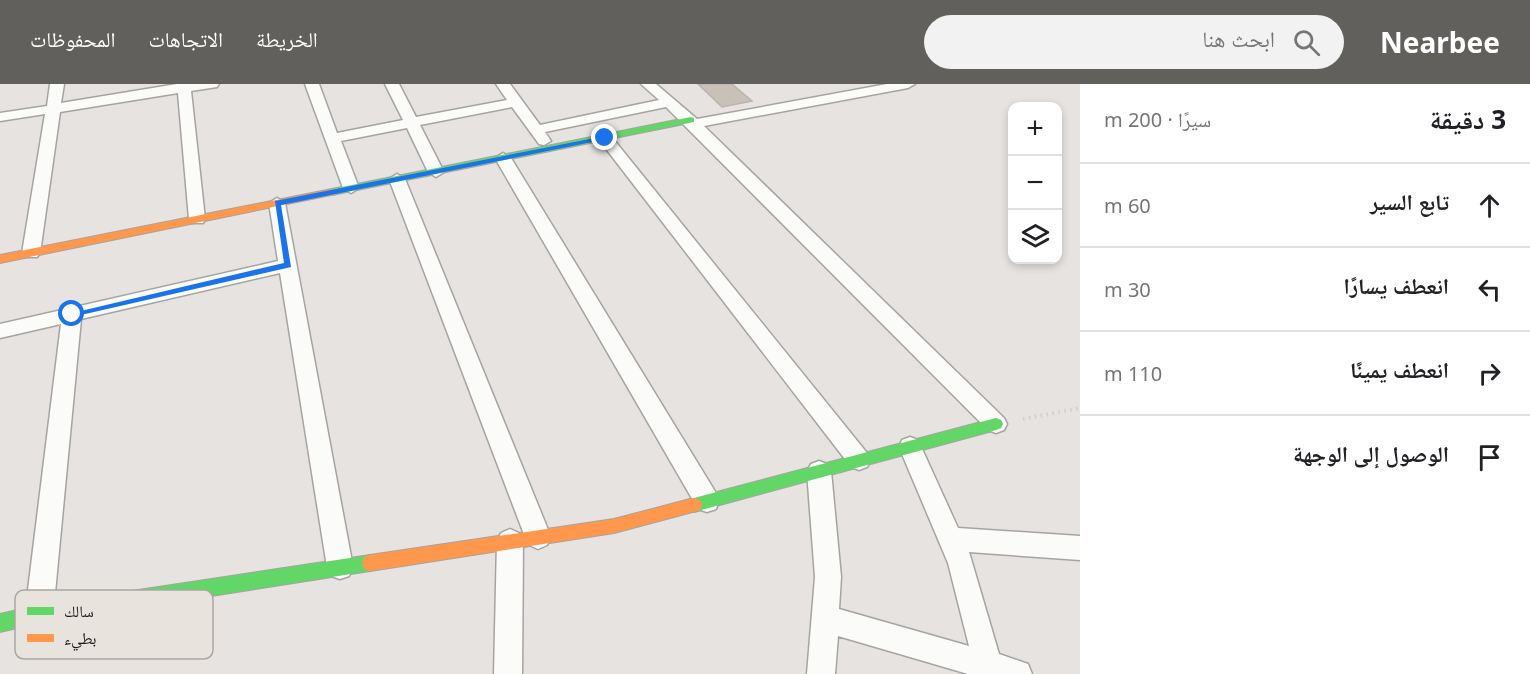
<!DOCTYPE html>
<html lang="ar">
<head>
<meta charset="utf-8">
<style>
  body { margin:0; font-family:"Noto Sans","Noto Naskh Arabic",sans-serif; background:#f2f2f2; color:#202124; direction:rtl }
  .controls { position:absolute; right:18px; top:18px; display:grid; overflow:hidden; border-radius:12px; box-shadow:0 3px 9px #0003 }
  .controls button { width:54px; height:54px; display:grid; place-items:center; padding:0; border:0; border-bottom:2px solid #e0e0e0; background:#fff; color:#202124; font:30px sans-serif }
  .stop { position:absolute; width:18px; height:18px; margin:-14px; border:4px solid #1a73e8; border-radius:50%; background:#fff }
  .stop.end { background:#1a73e8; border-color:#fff; box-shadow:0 2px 6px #0008 }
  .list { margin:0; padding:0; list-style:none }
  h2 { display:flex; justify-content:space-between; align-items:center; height:78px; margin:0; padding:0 24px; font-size:26px }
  h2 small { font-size:20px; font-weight:400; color:#757577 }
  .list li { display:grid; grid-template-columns:39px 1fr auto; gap:18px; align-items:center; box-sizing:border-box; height:84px; padding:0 24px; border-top:2px solid #e0e0e0 }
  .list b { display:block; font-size:22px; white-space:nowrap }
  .list em { font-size:20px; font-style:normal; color:#757577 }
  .icon { flex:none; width:33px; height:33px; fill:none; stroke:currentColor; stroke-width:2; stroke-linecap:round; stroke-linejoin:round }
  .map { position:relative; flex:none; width:1080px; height:590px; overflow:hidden; direction:ltr }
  header { display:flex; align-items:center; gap:36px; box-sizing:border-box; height:84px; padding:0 30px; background:#62605d; color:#fff }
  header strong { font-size:28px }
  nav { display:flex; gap:33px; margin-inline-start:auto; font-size:21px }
  .search { width:420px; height:54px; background:#f2f2f2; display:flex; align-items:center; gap:15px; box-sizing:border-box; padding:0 21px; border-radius:33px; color:#757577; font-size:22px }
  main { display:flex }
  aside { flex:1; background:#fff }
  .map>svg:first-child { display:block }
  .building { fill:#c9c0b8; stroke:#b7b5b2; stroke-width:1.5 }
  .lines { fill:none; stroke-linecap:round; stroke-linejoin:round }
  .street-casing { stroke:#a6a4a1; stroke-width:3 }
  .fast-casing { stroke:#a6a4a1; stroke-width:2 }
  .slow-casing { stroke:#a6a4a1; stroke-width:2 }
  .path { stroke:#d0cfce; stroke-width:4; stroke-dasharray:1.5 4.5; stroke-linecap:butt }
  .street { fill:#fbfbfa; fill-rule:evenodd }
  .fast { fill:#63d668; fill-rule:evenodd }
  .slow { fill:#ff974d; fill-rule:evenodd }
  .route { fill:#1a73e8 }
  .key { fill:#e9e3dd; stroke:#aba6a2; stroke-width:1.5 }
  .key-label { font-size:16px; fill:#1b1917 }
</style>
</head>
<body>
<header>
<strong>Nearbee</strong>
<div class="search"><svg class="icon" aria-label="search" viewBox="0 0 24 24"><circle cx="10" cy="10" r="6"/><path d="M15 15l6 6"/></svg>ابحث هنا</div>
<nav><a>الخريطة</a><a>الاتجاهات</a><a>المحفوظات</a></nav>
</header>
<main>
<aside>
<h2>3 دقيقة<small>سيرًا · 200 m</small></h2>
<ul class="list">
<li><svg class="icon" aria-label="ahead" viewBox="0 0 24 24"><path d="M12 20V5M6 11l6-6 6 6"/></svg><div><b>تابع السير</b></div><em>60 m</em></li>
<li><svg class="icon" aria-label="left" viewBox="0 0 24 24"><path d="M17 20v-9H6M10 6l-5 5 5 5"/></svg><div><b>انعطف يسارًا</b></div><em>30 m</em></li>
<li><svg class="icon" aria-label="right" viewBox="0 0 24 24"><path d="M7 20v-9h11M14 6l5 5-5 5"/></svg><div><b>انعطف يمينًا</b></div><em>110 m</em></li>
<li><svg class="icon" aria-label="arrive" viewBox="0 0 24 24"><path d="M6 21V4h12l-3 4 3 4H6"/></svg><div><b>الوصول إلى الوجهة</b></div></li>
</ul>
</aside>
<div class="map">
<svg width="1080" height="590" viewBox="0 0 1080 590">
  <rect width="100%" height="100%" fill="#e6e3e0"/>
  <path class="building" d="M 698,0 L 732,0 L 752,17 L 722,23 Z"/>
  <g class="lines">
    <g class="street-casing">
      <path id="street" d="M 50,0 L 64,0 L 61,19 L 177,0 L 219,0 L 217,3 L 191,7 L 205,135 L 203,139 L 191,139 L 189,135 L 178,9 L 60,28 L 40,169 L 37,173 L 25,173 L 22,169 L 45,30 L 0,37 L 0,29 L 47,22 Z
        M 305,0 L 319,0 L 337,49 L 403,36 L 385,0 L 399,0 L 416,33 L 507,16 L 496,0 L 510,0 L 540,41 L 659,16 L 641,0 L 656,0 L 697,35 L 887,0 L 915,0 L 908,4 L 704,42 L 1004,334 L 1007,340 L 1004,346 L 996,349 L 988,346 L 666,23 L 545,48 L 551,57 L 544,61 L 539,60 L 512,23 L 420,41 L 444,88 L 436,93 L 428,88 L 407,44 L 341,57 L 359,104 L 351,109 L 343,104 Z
        M 605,50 L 610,51 L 867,369 L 871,376 L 867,383 L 859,386 L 851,383 L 600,57 L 598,54 Z
        M 503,69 L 511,74 L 716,409 L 719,417 L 716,425 L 707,428 L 698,425 L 495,74 Z
        M 397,90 L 405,95 L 551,453 L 547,461 L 538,465 L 529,461 L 525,453 L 389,95 Z
        M 277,114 L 285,119 L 353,483 L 349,492 L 340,495 L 331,492 L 327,483 L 280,189 L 81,235 L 53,530 L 49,540 L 39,544 L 29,540 L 25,530 L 61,240 L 0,254 L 0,240 L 278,177 L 269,119 Z
        M 910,353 L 918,356 L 958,444 L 1080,452 L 1080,476 L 969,468 L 999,570 L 1028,580 L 1032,590 L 968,590 L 838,552 L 835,590 L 807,590 L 815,493 L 807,387 L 811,380 L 819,377 L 827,380 L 831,387 L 841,493 L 839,525 L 969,562 L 948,479 L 899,363 L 902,356 Z
        M 510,445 L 519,449 L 523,457 L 522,590 L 494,590 L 497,457 L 501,449 Z"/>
    </g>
    <g class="fast-casing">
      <path id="fast" d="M 691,33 L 694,34 L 694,38 L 332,111 L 327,108 L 332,105 Z
        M 996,334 L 1001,336 L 1003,340 L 1001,344 L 996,346 L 694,428 L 688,426 L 686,421 L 688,416 L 694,414 Z
        M 370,471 L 376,473 L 378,479 L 376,485 L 370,487 L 39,539 L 0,548 L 0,530 L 39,521 Z"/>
    </g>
    <g class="slow-casing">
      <path id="slow" d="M 332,105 L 337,108 L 336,110 L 0,179 L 0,171 Z
        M 694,414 L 700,416 L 702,421 L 700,426 L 614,449 L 370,487 L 364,485 L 362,479 L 364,473 L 370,471 L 614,435 Z"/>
    </g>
    <path class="path" d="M 1023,335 L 1080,324"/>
    <use href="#street" class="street"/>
    <use href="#fast" class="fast"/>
    <use href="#slow" class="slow"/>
  </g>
  <path class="route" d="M 605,52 L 607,55 L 281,121 L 291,183 L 72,233 L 68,230 L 284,179 L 275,117 Z"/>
  <rect x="15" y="506" width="198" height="69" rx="9" class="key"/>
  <rect x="27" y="523" width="27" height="8" fill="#63d668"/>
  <rect x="27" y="550" width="27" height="8" fill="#ff974d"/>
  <g class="key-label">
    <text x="64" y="533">سالك</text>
    <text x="64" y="560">بطيء</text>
  </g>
</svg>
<div class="controls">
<button>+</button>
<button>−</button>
<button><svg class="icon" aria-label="layers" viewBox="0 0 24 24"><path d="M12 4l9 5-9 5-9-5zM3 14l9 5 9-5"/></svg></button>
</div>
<div class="stop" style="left:72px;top:230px"></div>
<div class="stop end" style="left:605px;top:54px"></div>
</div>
</main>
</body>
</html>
